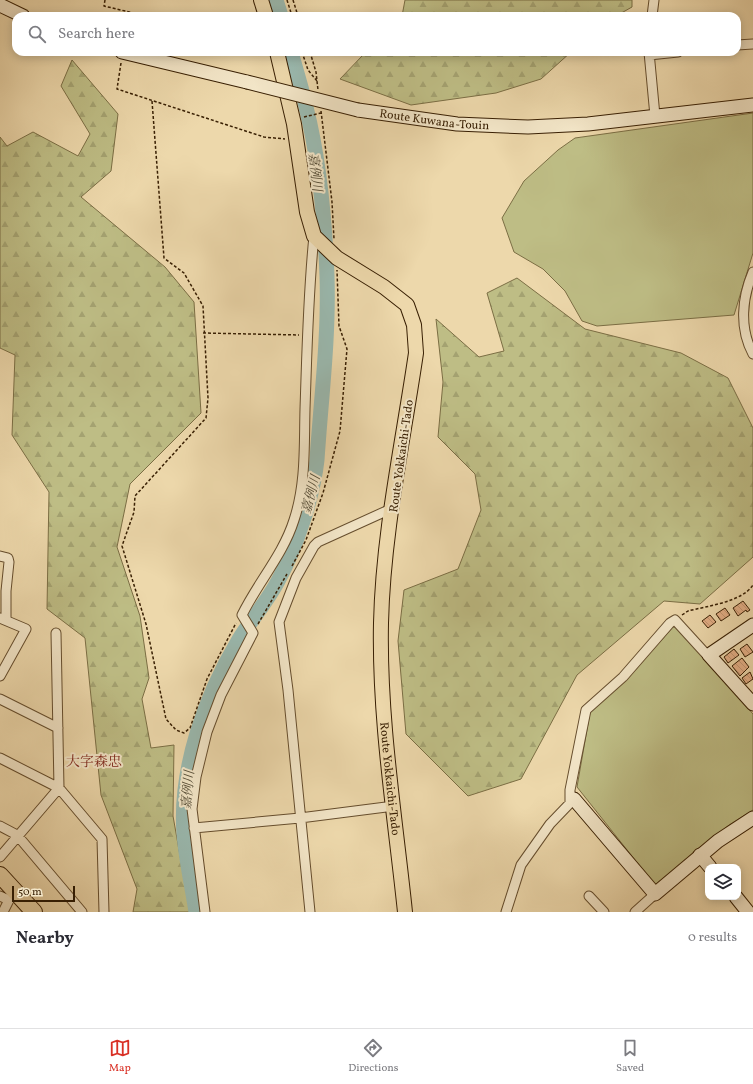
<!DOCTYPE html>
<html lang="en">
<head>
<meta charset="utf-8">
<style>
  body { margin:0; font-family:Vollkorn,"Noto Serif JP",serif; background:#f2f2f3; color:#2b2b33 }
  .controls { position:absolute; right:12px; bottom:12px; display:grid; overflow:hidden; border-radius:8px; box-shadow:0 2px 10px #0003 }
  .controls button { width:36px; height:36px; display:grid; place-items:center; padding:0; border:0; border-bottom:1px solid #e1e1e2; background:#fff; color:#2b2b33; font:20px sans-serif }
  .scale { position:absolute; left:12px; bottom:10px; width:63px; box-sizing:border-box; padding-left:4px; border:2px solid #381f03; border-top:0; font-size:11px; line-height:14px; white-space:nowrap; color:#381f03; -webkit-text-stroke:3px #f3e6c8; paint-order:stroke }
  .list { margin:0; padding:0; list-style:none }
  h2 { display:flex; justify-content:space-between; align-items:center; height:52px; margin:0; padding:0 16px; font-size:17px }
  h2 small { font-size:13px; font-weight:400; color:#7c7c81 }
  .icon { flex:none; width:22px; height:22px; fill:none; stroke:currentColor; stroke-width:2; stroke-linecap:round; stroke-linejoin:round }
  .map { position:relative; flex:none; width:753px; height:912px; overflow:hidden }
  .search { position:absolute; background:#fff; box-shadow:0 2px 10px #0003; left:12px; right:12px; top:12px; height:44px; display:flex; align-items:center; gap:10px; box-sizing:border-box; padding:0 14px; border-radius:12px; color:#7c7c81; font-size:15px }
  .sheet { height:116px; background:#fff }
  nav { display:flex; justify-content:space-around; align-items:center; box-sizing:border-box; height:56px; border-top:1px solid #e1e1e2; background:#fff; font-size:11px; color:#7c7c81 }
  nav a { display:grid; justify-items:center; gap:2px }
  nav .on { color:#d93025 }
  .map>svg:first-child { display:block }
  .green { fill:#bebd85; stroke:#7b6e44 }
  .forest { fill:url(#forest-firs); stroke:#7b6e44 }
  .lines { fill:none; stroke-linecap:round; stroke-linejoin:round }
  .river { stroke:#9ab9af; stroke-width:15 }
  .building { fill:url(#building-back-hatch); stroke:#381f03 }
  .street-casing { stroke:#654d2d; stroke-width:11 }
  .secondary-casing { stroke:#381f03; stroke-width:15 }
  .primary-casing { stroke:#381f03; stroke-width:16 }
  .highway-casing { stroke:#381f03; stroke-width:18 }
  .path { stroke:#381f03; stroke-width:1.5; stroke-dasharray:3 2; stroke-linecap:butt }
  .street { stroke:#f3e6c8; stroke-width:9 }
  .secondary { stroke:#f3e6c8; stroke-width:13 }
  .primary { stroke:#edd8ab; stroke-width:14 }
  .highway { stroke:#edd8ab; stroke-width:16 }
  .secondary-bridge-casing { stroke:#381f03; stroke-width:15; stroke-linecap:butt }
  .secondary-bridge { stroke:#f3e6c8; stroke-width:13 }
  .labels { text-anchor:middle; stroke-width:4; stroke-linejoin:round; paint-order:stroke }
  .street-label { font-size:12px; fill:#381f03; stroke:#f3e6c8 }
  .water-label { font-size:13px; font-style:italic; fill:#554d37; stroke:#f3e6c8 }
  .quarter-label { font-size:14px; fill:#7a1f14; stroke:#f3e6c8 }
</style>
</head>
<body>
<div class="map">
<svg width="753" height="912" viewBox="0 0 753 912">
  <defs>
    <pattern id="forest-firs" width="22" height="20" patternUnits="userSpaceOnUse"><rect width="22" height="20" fill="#bebd85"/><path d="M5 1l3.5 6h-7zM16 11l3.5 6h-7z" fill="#a4a271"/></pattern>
    <pattern id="building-back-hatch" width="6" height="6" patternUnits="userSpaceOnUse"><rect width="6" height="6" fill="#e4af86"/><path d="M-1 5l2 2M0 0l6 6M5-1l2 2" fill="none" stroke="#c49672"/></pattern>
  </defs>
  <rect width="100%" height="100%" fill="#edd8ab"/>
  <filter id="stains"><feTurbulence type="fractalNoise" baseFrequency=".005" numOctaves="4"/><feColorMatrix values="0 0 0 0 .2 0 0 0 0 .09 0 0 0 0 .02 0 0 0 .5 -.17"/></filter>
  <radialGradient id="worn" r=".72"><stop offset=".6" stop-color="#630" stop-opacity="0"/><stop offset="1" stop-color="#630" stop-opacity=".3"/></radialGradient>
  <path class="green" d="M 753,113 L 753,253 L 734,315 L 597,326 L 582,321 L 565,291 L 543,269 L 514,252 L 502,218 L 524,181 L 558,150 L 575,138 Z
    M 673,627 L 677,627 L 753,714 L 753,810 L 729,825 L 655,885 L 577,787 L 590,712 L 623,683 Z"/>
  <path class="forest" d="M 405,0 L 632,0 L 632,7 L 616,16 L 402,16 Z
    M 393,52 L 571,52 L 541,79 L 496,93 L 411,105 L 340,79 L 363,55 L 392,55 Z
    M 72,60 L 118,114 L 111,171 L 81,197 L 165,267 L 194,302 L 201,413 L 130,484 L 117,547 L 140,616 L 149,678 L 142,699 L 151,748 L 174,745 L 173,816 L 190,912 L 133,912 L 137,889 L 101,795 L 85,638 L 47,609 L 49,492 L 12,435 L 15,355 L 0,348 L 0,137 L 7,146 L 33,132 L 78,156 L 90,134 L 61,86 Z
    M 517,278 L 585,329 L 681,353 L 728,378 L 753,428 L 753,557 L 700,604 L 664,601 L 577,675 L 521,779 L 468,796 L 406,734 L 398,641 L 404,590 L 458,569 L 481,510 L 475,474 L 438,437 L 443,382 L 436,319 L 479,357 L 504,351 L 487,293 Z"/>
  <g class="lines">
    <path class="river" d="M 276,0 L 281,16
      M 196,912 C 192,886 186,860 184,834 C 179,770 205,696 238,641 C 250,621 267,602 278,581 C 296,548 313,497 317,460 C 321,399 329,337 327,276 C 325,223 319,158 306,107 C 302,89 296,70 291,52"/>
  </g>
  <path class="building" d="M 743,601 L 750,610 L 747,612 L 746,610 L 738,616 L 733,608 Z
    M 725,608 L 730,615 L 721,621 L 716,614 Z
    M 710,615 L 716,622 L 708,628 L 702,621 Z
    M 747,644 L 753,652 L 745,657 L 740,649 Z
    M 734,649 L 739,655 L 728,663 L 724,657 Z
    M 742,658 L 749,667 L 740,676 L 732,666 Z
    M 750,672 L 753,679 L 746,684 L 742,678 Z"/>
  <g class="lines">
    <g class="street-casing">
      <path id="street" d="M 652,16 L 654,0
        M 737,45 L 753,44
        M 649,52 L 655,116
        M 649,55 L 678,52
        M 753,272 C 742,298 739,328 753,354
        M 0,556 L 8,558 L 9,562 L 6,591 L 6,620
        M 0,618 L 26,629 L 0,676
        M 0,699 L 58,728
        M 0,758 L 59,788 L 102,839 L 104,912
        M 570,802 L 570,790 L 586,710 L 623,677 L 670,623 L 675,620 L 706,654 L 709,655
        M 0,826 L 17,835 L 82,912
        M 194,828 L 300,818 L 394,806
        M 0,857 L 59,788 L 56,633
        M 0,896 L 9,900 L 17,892
        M 589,896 L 604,912
        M 3,912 L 9,900
        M 205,912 L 192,809 L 196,777 L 207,732 L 221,695 L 253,633 L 242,615 C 258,582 283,555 294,520 C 306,484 304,446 305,409 C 307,351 308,294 314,236
        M 310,912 L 288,690 L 279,622 L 296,578 L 314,546 L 318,542 L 393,508
        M 506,912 L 521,865 L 550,824 L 574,799
        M 635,912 L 655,894"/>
    </g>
    <g class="secondary-casing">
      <g id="secondary">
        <path d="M 0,5 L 23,16"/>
        <path d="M 122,52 L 247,82"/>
        <path id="s1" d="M 358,110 L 457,124 L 528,127 L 588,124 L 753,105"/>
        <path d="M 753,625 L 709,655 L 753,704"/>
        <path d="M 574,799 L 655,894 L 718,841 L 753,818"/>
        <path d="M 700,855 L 710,867"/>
        <path d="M 736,897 L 748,912"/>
      </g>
    </g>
    <g class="primary-casing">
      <g id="primary">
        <path d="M 261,0 L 266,16"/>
        <path id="s2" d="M 277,52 L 294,124 L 307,212 L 314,236 L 337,258 L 384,287 L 407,305 L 414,325 L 416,353 C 403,442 383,533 381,623 C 379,719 395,816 405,912"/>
      </g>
    </g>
    <g class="highway-casing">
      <path id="highway" d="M 0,875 L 34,912"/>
    </g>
    <path class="path" d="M 105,0 L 104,6 L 146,16
      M 287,0 L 292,16
      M 293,0 L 298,16
      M 302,52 L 308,70 L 317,81
      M 310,52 L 316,72 L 318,90
      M 121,63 L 117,89 L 264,137 L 285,139
      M 152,101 L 164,258 L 184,273 L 203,306 L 208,398 L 206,418 L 135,496 L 134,512 L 122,546 L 146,624 L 166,719 L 176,730 L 184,733 L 190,728 L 207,679 L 236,623
      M 321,111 L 332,202 L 334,239
      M 304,117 L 321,113
      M 203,333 L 299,335
      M 292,566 L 306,540 L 323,493 L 340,431 L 347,349 L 339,326 L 337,270
      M 682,615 L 688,611 C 707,606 742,602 753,585
      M 258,624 L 287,574"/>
    <use href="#street" class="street"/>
    <use href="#secondary" class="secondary"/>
    <use href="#primary" class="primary"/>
    <use href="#highway" class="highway"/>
    <g class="secondary-bridge-casing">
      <path id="secondary-bridge" d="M 247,82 L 358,110"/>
    </g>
    <use href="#secondary-bridge" class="secondary-bridge"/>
  </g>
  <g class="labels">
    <g class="street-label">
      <text dy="4" stroke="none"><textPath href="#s1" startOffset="77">Route Kuwana-Touin</textPath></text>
      <text transform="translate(401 456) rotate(-82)" y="4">Route Yokkaichi-Tado</text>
      <text dy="4" stroke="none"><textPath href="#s2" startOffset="782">Route Yokkaichi-Tado</textPath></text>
    </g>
    <g class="water-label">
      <text transform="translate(316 172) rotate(83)" y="5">嘉例川</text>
      <text transform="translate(310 494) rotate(-75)" y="5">嘉例川</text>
      <text transform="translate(187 790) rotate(-85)" y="5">嘉例川</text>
    </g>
    <g class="quarter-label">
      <text x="94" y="766">大字森忠</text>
    </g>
  </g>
  <rect width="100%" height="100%" filter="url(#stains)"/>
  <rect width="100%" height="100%" fill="url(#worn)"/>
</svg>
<div class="controls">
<button><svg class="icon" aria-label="layers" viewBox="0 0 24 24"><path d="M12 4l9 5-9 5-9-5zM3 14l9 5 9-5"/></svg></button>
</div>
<div class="scale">50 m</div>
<div class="search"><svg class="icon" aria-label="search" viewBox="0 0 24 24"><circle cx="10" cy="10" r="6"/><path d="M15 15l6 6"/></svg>Search here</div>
</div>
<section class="sheet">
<h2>Nearby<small>0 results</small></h2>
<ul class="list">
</ul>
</section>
<nav>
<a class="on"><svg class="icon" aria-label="map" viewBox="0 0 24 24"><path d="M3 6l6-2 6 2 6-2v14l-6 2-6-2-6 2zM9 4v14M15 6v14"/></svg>Map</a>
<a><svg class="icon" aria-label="directions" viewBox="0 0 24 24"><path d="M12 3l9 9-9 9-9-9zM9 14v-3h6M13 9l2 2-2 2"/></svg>Directions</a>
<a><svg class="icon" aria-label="saved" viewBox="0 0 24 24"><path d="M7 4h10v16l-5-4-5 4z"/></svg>Saved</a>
</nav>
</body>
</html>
